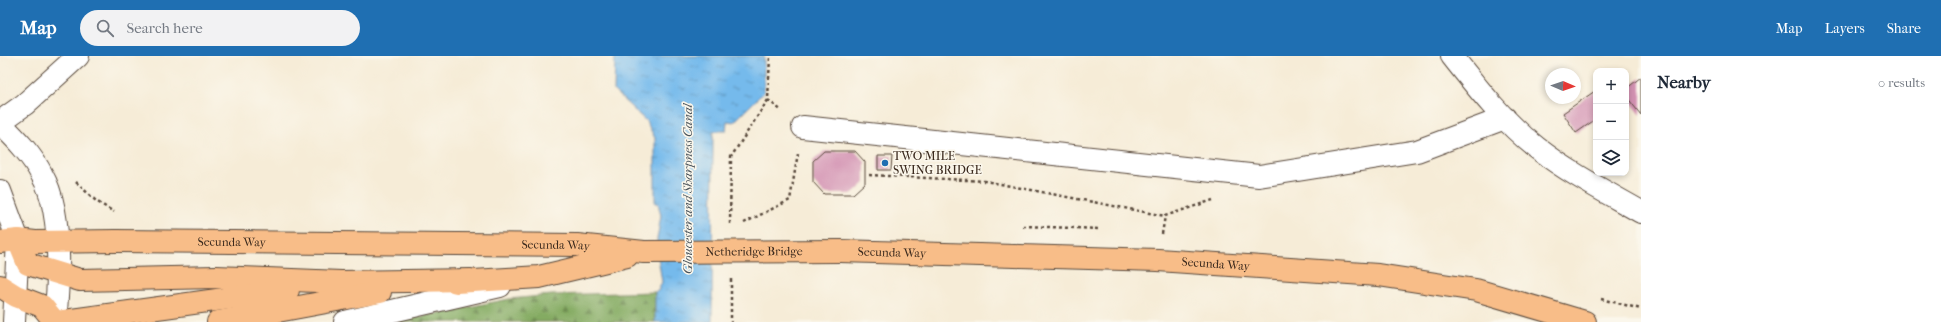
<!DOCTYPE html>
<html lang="en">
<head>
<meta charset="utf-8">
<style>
  body { margin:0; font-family:"IM FELL French Canon",serif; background:#f2f2f3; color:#1f2937 }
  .controls { position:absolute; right:12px; top:12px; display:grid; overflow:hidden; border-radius:8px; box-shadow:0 2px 6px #0003 }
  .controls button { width:36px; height:36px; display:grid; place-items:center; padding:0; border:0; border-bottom:1px solid #e0e1e3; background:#fff; color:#1f2937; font:20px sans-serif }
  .compass { position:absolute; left:1545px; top:12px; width:36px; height:36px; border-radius:50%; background:#fff; box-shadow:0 2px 6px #0003; rotate:92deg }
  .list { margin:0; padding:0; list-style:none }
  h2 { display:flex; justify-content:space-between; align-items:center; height:52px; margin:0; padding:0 16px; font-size:17px }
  h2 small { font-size:13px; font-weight:400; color:#747a83 }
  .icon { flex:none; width:22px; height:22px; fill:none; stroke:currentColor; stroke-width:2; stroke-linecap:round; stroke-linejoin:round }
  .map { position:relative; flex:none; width:1641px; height:266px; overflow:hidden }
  header { display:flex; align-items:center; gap:24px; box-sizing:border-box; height:56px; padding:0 20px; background:#1f6fb2; color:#fff }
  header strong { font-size:19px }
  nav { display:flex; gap:22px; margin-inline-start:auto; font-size:14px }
  .search { width:280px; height:36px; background:#f2f2f3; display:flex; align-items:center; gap:10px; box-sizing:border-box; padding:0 14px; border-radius:22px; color:#747a83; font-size:15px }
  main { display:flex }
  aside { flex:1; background:#fff }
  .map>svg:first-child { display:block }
  .forest { fill:url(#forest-firs); stroke:#606a40 }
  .water { fill:url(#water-ripples); stroke:#587285 }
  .building { fill:#d392b2 }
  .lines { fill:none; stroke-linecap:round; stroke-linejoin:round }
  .minor-casing { stroke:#57473a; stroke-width:24 }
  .major-casing { stroke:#57473a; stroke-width:24 }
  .path { stroke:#57473a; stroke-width:2.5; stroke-dasharray:3 3; stroke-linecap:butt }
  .minor { stroke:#fff; stroke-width:22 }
  .major { stroke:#f8bd88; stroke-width:22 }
  .major-bridge-casing { stroke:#57473a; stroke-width:24; stroke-linecap:butt }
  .major-bridge { stroke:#f8bd88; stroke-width:22 }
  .poi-dot { fill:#1f6fb2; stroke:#fbf7ec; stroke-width:1.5 }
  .labels { text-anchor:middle; stroke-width:3; stroke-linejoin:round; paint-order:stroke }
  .poi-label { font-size:12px; fill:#3b2a1e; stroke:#fbf7ec; text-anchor:start }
  .street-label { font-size:12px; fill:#3b2a1e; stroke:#fbf7ec }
  .water-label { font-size:13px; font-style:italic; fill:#4c555c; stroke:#fbf7ec }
</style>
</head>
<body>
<header>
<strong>Map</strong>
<div class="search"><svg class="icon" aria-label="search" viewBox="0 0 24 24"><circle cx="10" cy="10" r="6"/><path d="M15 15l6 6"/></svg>Search here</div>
<nav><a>Map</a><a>Layers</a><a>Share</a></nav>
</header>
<main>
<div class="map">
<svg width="1641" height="266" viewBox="0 0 1641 266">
  <defs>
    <pattern id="forest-firs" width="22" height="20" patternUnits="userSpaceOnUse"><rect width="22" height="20" fill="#84ab62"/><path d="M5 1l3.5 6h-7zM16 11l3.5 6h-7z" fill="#6d8b50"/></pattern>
    <pattern id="water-ripples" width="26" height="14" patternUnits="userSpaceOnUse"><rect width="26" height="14" fill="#75baec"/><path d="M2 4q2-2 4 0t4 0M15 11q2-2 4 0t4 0" fill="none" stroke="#6197bf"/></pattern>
  </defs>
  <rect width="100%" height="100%" fill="#fbf7ec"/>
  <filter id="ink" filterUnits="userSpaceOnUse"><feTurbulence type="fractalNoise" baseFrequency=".025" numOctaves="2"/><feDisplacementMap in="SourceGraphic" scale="8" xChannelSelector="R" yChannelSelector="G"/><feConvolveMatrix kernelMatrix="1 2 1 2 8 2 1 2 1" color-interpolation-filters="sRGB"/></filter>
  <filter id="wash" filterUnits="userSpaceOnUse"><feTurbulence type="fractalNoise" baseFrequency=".012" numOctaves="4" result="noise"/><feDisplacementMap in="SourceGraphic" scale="16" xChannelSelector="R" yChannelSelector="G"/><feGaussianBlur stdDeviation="0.9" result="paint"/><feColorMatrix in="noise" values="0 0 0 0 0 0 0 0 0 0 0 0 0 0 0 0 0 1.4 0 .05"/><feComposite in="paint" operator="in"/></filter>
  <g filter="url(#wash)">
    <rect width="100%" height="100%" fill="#f6ecd7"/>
    <path class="forest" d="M 655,236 L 655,266 L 393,266 L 509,243 L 552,239 Z"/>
    <path class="water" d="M 615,0 L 764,0 L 764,36 L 734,66 L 727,65 L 726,75 L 713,75 L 712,266 L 655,266 L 655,236 L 658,235 L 662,226 L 658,201 L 657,183 L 661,160 L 658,147 L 655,147 L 655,82 L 646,65 L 614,35 Z"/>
    <g id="blocks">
      <path class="building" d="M 1641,21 L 1641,59 L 1626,40 L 1626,33 Z
        M 1595,35 L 1596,63 L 1576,77 L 1563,57 Z
        M 824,95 L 855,95 L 865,106 L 865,127 L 853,138 L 824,138 L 813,126 L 813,105 Z
        M 878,100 L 892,100 L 891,114 L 878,114 Z"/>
    </g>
  </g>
  <g filter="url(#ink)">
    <use href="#blocks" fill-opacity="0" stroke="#57473a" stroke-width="1"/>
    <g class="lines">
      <g class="minor-casing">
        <path id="minor" d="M 1452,0 C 1478,33 1504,66 1537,92 C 1569,117 1606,136 1641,156
          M 0,66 L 25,48 L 78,0
          M 0,67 C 16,83 32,99 42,119 C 63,155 59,225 55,266
          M 803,71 L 1259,120 L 1417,95 L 1505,62
          M 0,135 L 18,184 L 14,266
          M 345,266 L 500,230"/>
      </g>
      <g class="major-casing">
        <g id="major">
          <path d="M 18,184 L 28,208 L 80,224 L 216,221 L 341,226 L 471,224"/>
          <path id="s1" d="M 0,186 L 18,184 L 35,186 L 116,185 L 577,189 L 644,196"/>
          <path id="s2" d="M 840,195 L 1158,204 L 1378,219 L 1476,234 L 1585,266"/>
          <path d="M 456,226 L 539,221 L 627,200"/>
          <path d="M 0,230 L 16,240 L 42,250 L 55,266"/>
          <path d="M 57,266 L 288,234"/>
          <path d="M 218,266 L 380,236"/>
        </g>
      </g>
      <path class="path" d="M 768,44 L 782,55
        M 869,119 L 985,125 L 1165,160
        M 76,126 L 96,145 L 114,156
        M 744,167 L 790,144 L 798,97
        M 730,168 L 731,101 L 768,44 L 770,0
        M 1023,170 L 1100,173
        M 1162,178 L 1165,160 L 1213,144
        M 731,223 L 731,266
        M 1601,243 L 1641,253"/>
      <use href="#minor" class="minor"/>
      <use href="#major" class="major"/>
      <g class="major-bridge-casing">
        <g id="major-bridge">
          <path id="s3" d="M 644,196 L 840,195"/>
        </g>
      </g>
      <use href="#major-bridge" class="major-bridge"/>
    </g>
  </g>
  <circle class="poi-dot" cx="885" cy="107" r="4"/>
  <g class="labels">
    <g class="poi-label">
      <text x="893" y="104">TWO MILE<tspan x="893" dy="14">SWING BRIDGE</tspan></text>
    </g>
    <g class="street-label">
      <text dy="4" stroke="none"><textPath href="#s1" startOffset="232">Secunda Way</textPath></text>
      <text dy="4" stroke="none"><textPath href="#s1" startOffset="556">Secunda Way</textPath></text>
      <text dy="4" stroke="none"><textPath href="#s3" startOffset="110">Netheridge Bridge</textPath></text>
      <text dy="4" stroke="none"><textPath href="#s2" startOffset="52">Secunda Way</textPath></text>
      <text dy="4" stroke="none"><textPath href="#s2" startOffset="376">Secunda Way</textPath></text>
    </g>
    <g class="water-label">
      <text transform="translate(687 133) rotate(-90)" y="5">Gloucester and Sharpness Canal</text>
    </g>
  </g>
</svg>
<div class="controls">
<button>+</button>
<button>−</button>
<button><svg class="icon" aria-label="layers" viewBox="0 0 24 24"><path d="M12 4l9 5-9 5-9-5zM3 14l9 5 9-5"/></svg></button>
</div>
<svg class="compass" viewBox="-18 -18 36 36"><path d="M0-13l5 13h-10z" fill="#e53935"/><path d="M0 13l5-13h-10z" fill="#747a83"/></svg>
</div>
<aside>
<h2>Nearby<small>0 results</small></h2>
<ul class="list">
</ul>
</aside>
</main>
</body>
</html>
